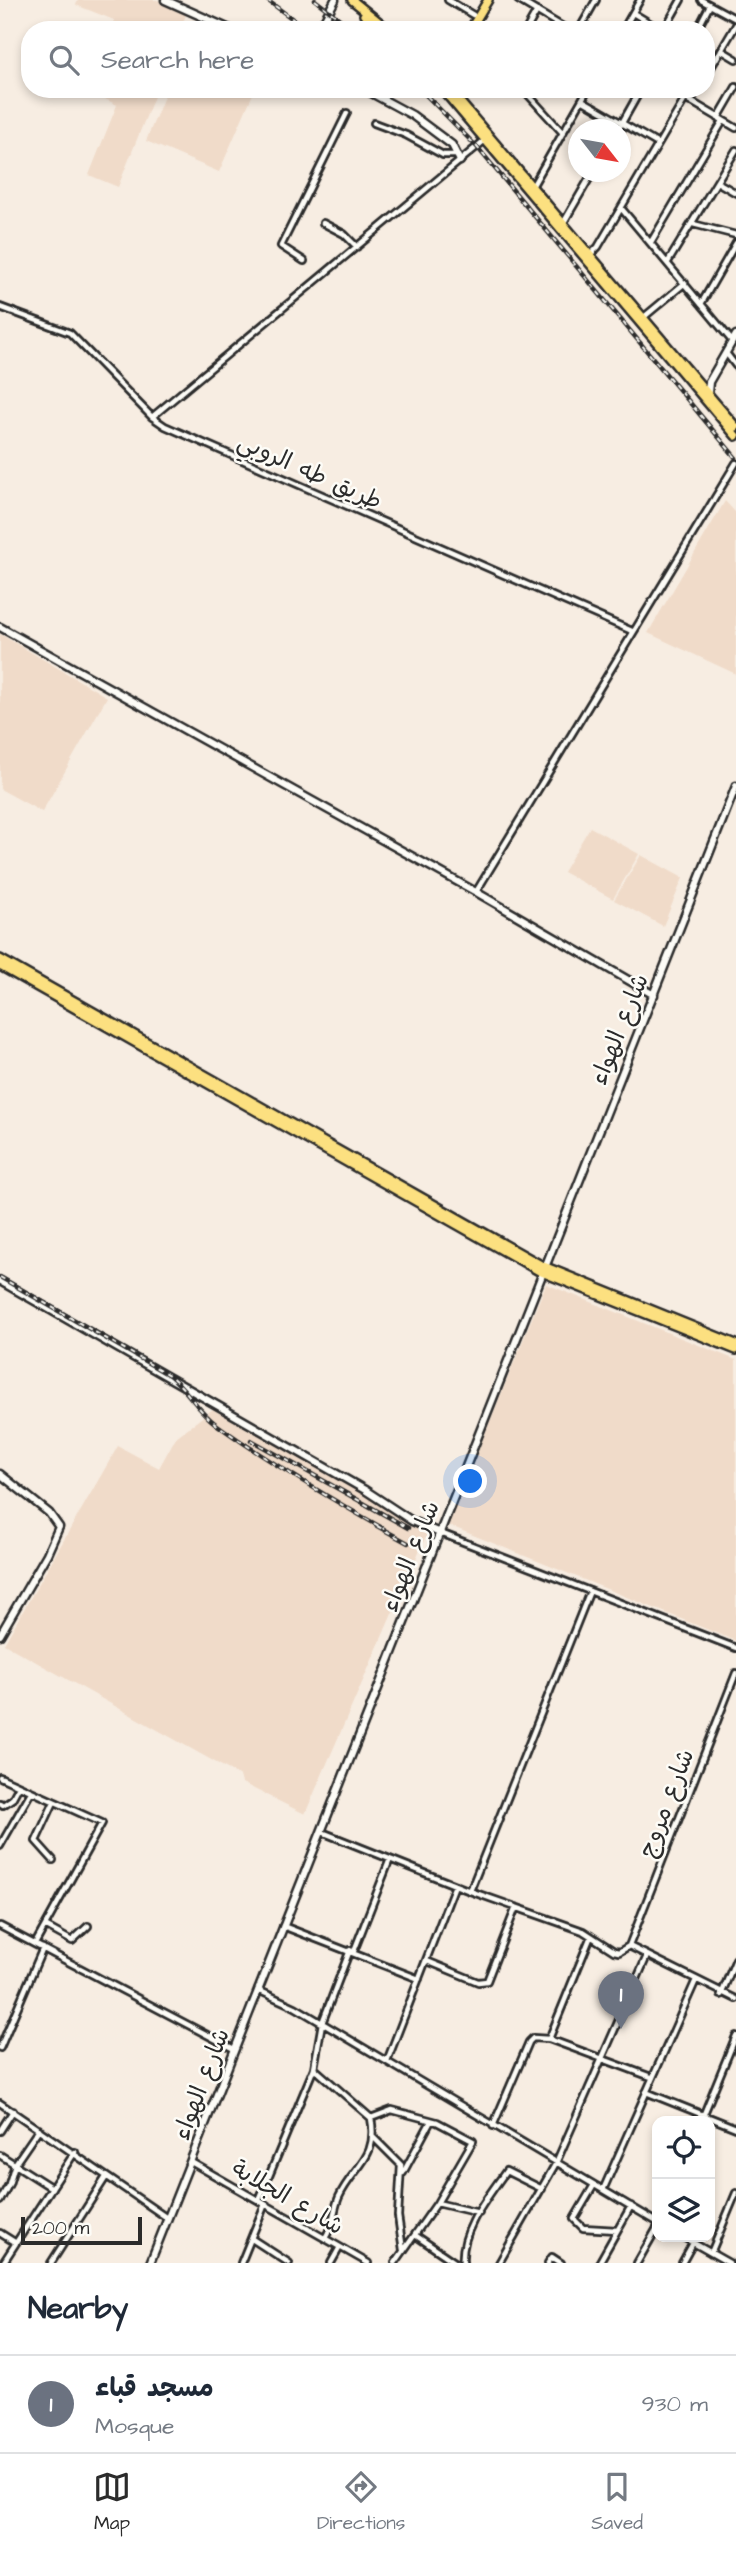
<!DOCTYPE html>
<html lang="en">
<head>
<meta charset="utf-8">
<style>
  body { margin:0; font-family:"Architects Daughter","Playpen Sans Arabic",sans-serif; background:#f2f2f3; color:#1f2937 }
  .controls { position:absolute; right:21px; bottom:21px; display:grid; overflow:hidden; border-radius:14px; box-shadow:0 4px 10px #0003 }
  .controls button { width:63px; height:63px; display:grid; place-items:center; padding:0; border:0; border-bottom:2px solid #e0e1e3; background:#fff; color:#1f2937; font:35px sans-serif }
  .compass { position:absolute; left:568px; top:119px; width:63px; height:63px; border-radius:50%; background:#fff; box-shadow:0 4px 10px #0003; rotate:121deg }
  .scale { position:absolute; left:21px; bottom:18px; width:121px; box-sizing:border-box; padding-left:7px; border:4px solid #2b2b2b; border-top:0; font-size:19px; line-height:24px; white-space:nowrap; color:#2b2b2b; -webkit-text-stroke:5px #fdfcf7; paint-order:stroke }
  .you { position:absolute; left:471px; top:1482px; width:24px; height:24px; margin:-18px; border:5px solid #fff; border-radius:50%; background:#1a73e8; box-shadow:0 0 0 10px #1a73e833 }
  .badge { display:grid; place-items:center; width:46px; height:46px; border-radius:50%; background:#2b2b2b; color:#fff; font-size:23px; font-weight:700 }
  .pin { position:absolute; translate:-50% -58px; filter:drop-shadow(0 2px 4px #0008) }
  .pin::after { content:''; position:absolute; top:37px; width:24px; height:21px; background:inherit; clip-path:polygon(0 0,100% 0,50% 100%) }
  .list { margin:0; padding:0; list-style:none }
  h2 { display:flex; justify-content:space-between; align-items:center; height:91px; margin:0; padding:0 28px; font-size:30px }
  h2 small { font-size:23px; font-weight:400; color:#747a83 }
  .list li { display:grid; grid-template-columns:46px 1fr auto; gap:21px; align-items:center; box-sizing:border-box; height:98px; padding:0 28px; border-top:2px solid #e0e1e3 }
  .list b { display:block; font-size:26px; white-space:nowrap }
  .list p { margin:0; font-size:23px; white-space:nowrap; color:#747a83 }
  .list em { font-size:23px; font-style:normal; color:#747a83 }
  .icon { flex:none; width:38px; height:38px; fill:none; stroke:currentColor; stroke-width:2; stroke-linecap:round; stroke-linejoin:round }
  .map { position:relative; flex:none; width:736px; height:2263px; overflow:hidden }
  .search { position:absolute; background:#fff; box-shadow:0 4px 10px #0003; left:21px; right:21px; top:21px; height:77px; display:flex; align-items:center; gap:18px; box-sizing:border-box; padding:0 24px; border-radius:28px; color:#747a83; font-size:26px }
  .sheet { height:189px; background:#fff }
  nav { display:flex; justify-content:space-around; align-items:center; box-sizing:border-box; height:98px; border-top:2px solid #e0e1e3; background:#fff; font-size:19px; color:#747a83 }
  nav a { display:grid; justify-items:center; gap:4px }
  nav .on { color:#2b2b2b }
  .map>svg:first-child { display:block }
  .built { fill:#f0dbc9 }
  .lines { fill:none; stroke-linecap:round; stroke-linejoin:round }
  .stream { stroke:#5f8f96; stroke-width:2 }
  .street-casing { stroke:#2b2b2b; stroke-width:10 }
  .secondary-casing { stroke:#2b2b2b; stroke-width:11 }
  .primary-casing { stroke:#2b2b2b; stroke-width:12 }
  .street { stroke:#fdfcf7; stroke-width:4.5 }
  .secondary { stroke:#fdfcf7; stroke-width:6 }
  .primary { stroke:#fce080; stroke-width:7 }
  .rail-casing { stroke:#2b2b2b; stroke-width:4.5 }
  .rail { stroke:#fdfcf7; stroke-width:2; stroke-dasharray:5; stroke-linecap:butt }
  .labels { text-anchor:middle; stroke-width:5; stroke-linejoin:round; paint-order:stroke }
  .street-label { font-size:24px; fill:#2b2b2b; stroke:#fdfcf7 }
</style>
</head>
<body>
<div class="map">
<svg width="736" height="2263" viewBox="0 0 736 2263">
  <rect width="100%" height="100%" fill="#f7ede2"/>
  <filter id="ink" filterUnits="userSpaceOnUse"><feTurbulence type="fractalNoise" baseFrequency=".0143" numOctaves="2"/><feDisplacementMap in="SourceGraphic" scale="14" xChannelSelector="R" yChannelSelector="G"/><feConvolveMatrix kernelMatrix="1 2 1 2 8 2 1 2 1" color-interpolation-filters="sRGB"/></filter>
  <g filter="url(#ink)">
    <path class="built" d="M 78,0 L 157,0 L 187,12 L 180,30 L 110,30 L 114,20 L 76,5 Z
      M 198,14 L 236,30 L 191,30 Z
      M 86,89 L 157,89 L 118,187 L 89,175 L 117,105 Z
      M 167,89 L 255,89 L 219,172 L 146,141 Z
      M 725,501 L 736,513 L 736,674 L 648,633 Z
      M 0,634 L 107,697 L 42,812 L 0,789 Z
      M 590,827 L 639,854 L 613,899 L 563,872 Z
      M 641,855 L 683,878 L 663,926 L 614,900 Z
      M 546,1284 L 736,1360 L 736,1641 L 448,1525 Z
      M 213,1409 L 428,1531 L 305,1814 L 242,1783 L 240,1776 L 4,1644 L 118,1446 L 159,1468 L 176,1437 Z"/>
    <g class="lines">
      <path class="stream" d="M 0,623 L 17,633"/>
      <g class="street-casing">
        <path id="street" d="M 448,0 L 473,15
          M 518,0 L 568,30
          M 701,0 L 736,19
          M 633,13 L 661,30
          M 526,30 L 537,11
          M 579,30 L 596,0
          M 623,30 L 640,0
          M 664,30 L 681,0
          M 697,30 L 710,5
          M 721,50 L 736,59
          M 706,76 L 736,25
          M 523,89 L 563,133
          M 670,89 L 736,128
          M 529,95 L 532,89
          M 582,100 L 658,144
          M 690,102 L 698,89
          M 718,118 L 736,87
          M 374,123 L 406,135 L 443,155 L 456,155
          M 618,130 L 641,89
          M 717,182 L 736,193
          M 533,185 L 588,89
          M 621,208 L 732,341
          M 564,222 L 593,172
          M 323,223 L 344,234 L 357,247
          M 693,224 L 736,235
          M 651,242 L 723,121
          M 591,254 L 598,247 L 685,99
          M 304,261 L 281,246 L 347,113
          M 668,262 L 736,150
          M 701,304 L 736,243
          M 0,307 L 70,333 L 152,417 L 165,426 L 632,631
          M 644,317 L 685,283
          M 726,353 L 736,366
          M 152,417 L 485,140
          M 476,892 L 736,463
          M 443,1534 L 736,1648
          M 0,1777 L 102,1823 L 35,1944
          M 0,1803 L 3,1805 L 12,1799 L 19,1786
          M 322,1832 L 470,1891 L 583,1931 L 614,1951 L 619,1952 L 629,1946 L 736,1999
          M 0,1846 L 31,1792
          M 53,1860 L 36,1841 L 54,1802
          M 470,1891 L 590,1591
          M 0,1926 L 234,2049
          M 45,1926 L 72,1941 L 88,1926
          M 283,1926 L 419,1979
          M 629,1946 L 736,1673
          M 354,1951 L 390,1859
          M 427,1961 L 478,1982 L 487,1981 L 516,1907
          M 258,1990 L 295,2007 L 657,2222
          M 721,1995 L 736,1959
          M 549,2039 L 591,1936
          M 0,2048 L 43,1948
          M 387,2061 L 455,1885
          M 314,2068 L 371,2118 C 379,2159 353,2166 339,2197 C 333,2211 334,2225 325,2238
          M 646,2092 L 736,2128
          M 0,2103 L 167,2218
          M 371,2118 L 392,2110 L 437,2122 L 473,2141 L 437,2203 L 395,2263
          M 701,2121 L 736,2036
          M 493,2126 L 529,2042 L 533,2038 L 549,2039 L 651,2077
          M 0,2131 L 13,2111
          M 374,2138 L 401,2165 L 398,2216 L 403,2250
          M 0,2155 L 52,2188
          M 191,2162 L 368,2263
          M 403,2173 L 431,2121
          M 594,2185 L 574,2219 L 583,2228 L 617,2230
          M 603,2190 L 696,1980
          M 259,2200 L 314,2068 L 322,2023 L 350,1950
          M 0,2201 L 9,2184 L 15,2164 L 39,2129
          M 437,2203 L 479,2213
          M 0,2233 L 16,2243
          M 415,2235 L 456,2263
          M 683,2237 L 729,2263
          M 252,2239 L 289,2263
          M 711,2253 L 736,2193
          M 3,2263 L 75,2152
          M 51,2263 L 106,2177
          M 241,2263 L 265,2204
          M 331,2263 L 340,2247
          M 463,2263 C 460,2230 488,2197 506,2171 L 542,2189
          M 499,2263 L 556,2163 L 647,1956
          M 548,2263 L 552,2257 L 561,2263
          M 599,2263 L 631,2206
          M 637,2263 L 657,2228
          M 682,2263 L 693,2243"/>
      </g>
      <g class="secondary-casing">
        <path id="secondary" d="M 165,0 L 232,30
          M 319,30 L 335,0
          M 364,89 L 412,115 L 452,145 L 460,161
          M 708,393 L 709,382 L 736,335
          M 0,627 L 476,892 L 654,995
          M 0,1281 L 365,1490 L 412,1521 L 442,1534
          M 0,1474 L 49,1513 L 59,1527 L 47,1554 L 0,1635
          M 150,2263 L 736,786"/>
      </g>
      <g class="primary-casing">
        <path id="primary" d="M 352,0 L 389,30
          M 364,15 L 381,30
          M 470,30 L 488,0
          M 442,89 L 736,436
          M 449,89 L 736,427
          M 0,959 L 541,1265 L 736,1344
          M 0,966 L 539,1271 L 736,1350"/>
      </g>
      <use href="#street" class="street"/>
      <use href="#secondary" class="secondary"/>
      <use href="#primary" class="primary"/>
      <g class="rail-casing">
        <path id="rail" d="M 267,0 L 294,20
          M 315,0 L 354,30
          M 420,89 L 477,147 L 736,458
          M 0,1277 L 169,1375 C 187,1389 197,1410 216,1424 C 270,1463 326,1496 384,1529
          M 251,1440 L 408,1528
          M 377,1526 L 408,1543"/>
      </g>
      <use href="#rail" class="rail"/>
    </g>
  </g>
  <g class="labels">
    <g class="street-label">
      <text transform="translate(310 471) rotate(24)" y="8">طريق طه الروبي</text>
      <text transform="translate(619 1029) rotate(-68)" y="8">شارع الهواء</text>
      <text transform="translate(410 1556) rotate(-68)" y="8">شارع الهواء</text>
      <text transform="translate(666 1803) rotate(-69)" y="8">شارع مروج</text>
      <text transform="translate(201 2084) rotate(-69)" y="8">شارع الهواء</text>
      <text transform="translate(288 2197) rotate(30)" y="8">شارع الجلابة</text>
    </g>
  </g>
</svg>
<div class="controls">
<button><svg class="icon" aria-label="locate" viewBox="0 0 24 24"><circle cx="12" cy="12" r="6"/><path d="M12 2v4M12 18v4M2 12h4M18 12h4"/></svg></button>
<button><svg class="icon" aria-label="layers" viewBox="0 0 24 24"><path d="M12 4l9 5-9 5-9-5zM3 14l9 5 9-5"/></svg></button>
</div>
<svg class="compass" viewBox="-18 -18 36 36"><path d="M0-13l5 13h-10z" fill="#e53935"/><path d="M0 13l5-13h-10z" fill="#747a83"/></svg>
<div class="scale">200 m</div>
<div class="you"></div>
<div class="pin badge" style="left:621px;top:2029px;background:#6b7280">1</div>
<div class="search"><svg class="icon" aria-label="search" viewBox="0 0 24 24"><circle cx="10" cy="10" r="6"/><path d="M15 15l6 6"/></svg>Search here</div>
</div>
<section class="sheet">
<h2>Nearby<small></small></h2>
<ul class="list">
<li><span class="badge" style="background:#6b7280">1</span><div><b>مسجد قباء</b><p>Mosque</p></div><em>930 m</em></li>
</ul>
</section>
<nav>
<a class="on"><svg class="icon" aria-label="map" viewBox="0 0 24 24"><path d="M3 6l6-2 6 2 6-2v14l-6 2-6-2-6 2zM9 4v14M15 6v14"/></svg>Map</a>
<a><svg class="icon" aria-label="directions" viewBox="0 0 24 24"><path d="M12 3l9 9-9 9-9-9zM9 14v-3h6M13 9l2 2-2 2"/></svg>Directions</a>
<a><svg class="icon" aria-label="saved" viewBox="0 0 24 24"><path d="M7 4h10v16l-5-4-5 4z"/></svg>Saved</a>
</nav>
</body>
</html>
